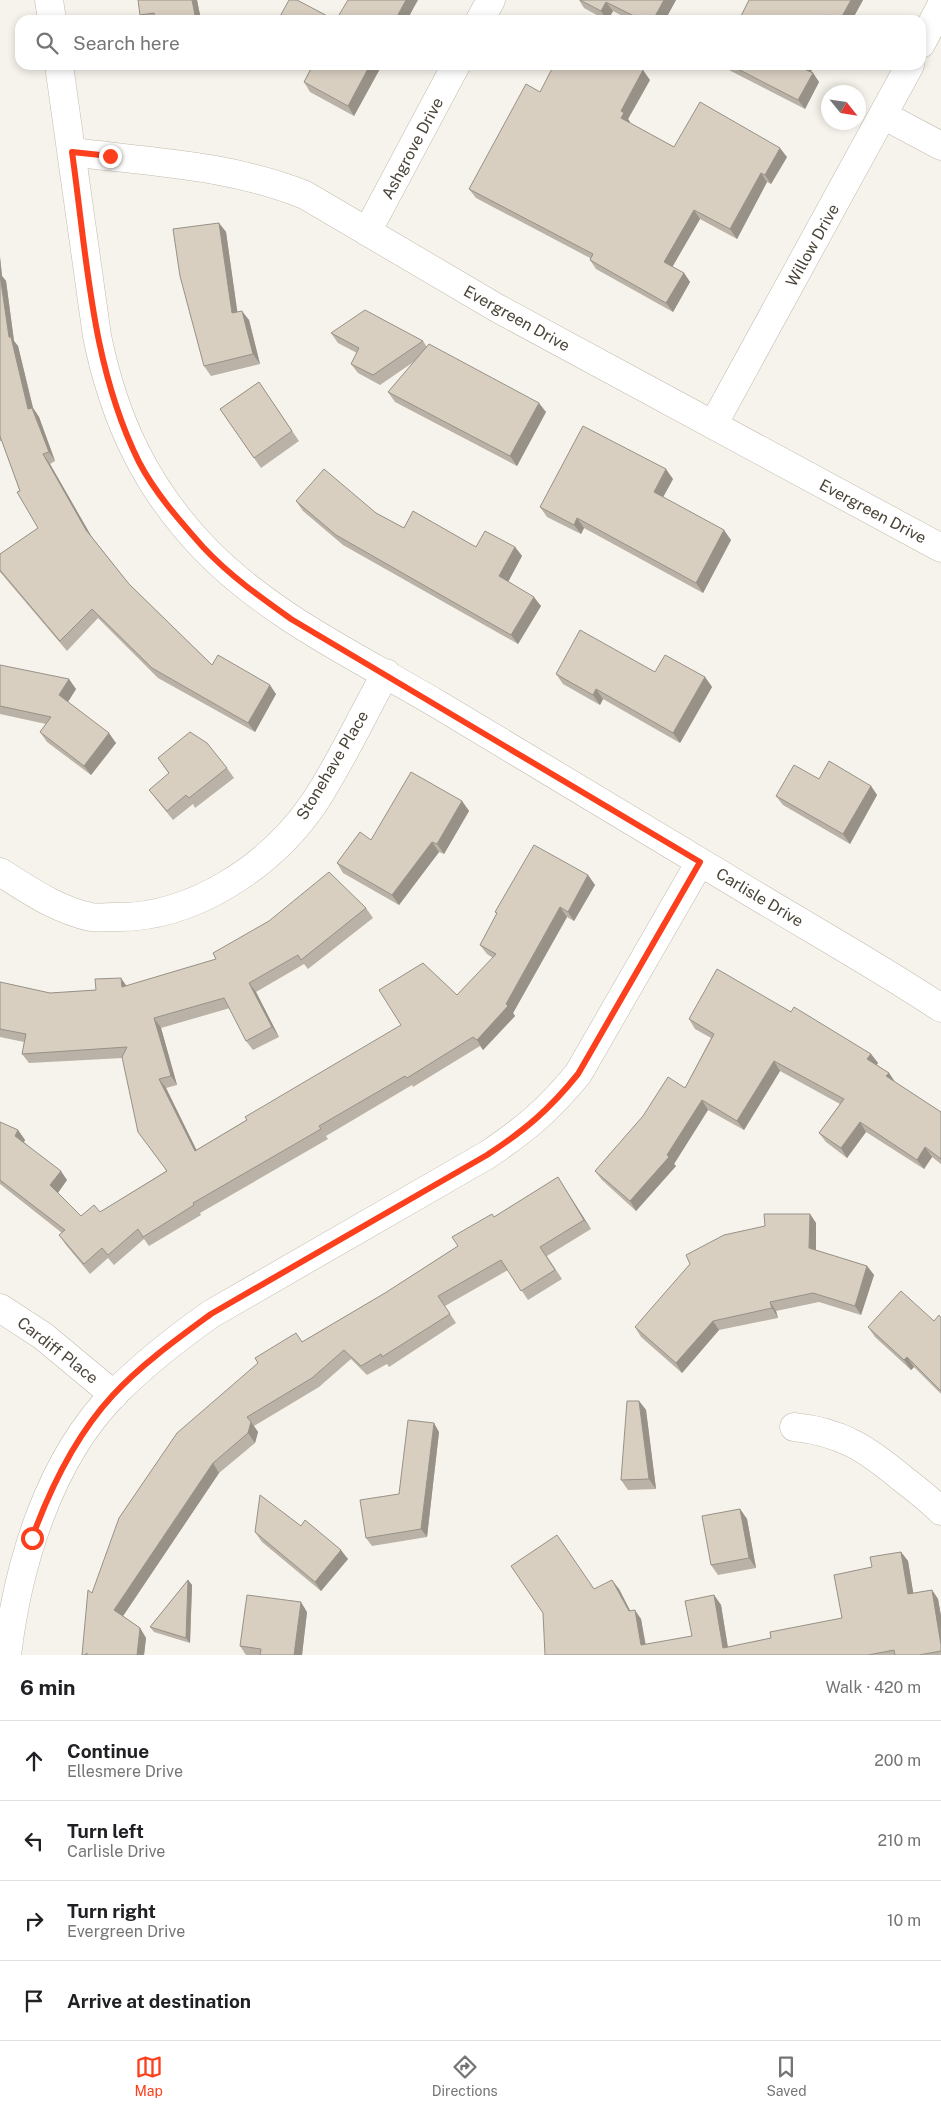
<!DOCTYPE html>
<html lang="en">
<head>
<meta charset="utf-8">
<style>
  body { margin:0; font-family:"Public Sans",sans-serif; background:#f2f2f2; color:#202124 }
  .compass { position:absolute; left:821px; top:85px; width:45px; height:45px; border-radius:50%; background:#fff; box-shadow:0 2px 8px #0003; rotate:120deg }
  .stop { position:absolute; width:15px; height:15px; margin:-11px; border:4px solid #fc3f1d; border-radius:50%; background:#fff }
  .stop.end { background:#fc3f1d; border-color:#fff; box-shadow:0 1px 5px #0008 }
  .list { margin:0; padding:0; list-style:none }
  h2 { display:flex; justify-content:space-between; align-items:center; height:65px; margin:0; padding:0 20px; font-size:21px }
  h2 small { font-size:16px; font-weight:400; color:#757577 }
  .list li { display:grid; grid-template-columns:32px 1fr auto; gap:15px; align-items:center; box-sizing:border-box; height:80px; padding:0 20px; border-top:1px solid #e0e0e0 }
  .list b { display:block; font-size:19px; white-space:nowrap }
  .list p { margin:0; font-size:16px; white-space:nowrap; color:#757577 }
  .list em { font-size:16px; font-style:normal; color:#757577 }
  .icon { flex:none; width:28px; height:28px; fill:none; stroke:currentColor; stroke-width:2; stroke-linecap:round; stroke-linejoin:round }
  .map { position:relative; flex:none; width:941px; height:1655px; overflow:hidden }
  .search { position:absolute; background:#fff; box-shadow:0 2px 8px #0003; left:15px; right:15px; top:15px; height:55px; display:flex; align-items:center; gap:12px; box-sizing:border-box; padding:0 18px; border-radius:15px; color:#757577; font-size:19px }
  .sheet { height:385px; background:#fff }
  nav { display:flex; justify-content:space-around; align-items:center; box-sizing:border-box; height:70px; border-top:1px solid #e0e0e0; background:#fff; font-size:14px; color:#757577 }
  nav a { display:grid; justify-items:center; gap:2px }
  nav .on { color:#fc3f1d }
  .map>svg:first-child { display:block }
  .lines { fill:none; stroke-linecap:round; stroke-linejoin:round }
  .minor-casing { stroke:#c2bbae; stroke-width:29 }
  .minor { stroke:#fff; stroke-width:28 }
  .wall { fill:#bab2a6 }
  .shaded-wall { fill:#979187 }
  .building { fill:#d8cfc1; stroke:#979187 }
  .route { stroke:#fc3f1d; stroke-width:6 }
  .labels { text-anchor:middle; stroke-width:4; stroke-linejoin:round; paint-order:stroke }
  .street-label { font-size:16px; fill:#4b4439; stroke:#fff }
</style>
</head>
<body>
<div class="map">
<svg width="941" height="1655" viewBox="0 0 941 1655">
  <rect width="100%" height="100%" fill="#f6f3ec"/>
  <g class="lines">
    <g class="minor-casing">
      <path id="minor" d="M 49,0 L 52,20
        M 480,20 L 491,0
        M 921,44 L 941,6
        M 59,65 L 97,336 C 114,419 145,486 203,547 C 269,616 358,657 439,705 C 546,769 653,833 760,898 C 820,934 882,969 941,1008
        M 883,115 L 941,146
        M 72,152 C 151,162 231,165 305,195 L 497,308 L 941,548
        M 367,232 L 456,65
        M 713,425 L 910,65
        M 0,872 C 29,890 57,910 91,917 C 98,918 107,917 114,917 C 192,919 271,866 314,803 C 341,762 362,716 386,673
        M 0,1308 L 43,1336 L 114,1395
        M 794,1427 C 842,1432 867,1449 903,1479 C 916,1489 929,1499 941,1511
        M 7,1655 C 18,1564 49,1460 115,1393 C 144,1364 177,1338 211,1314 L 487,1155 C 526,1129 548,1110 578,1074 L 700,862"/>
    </g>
    <use href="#minor" class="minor"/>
  </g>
  <path class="wall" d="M 197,0 L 201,20 L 144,20 L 140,15 Z
    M 579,0 L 676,0 L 665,20 L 630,20 L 613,11 L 608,20 L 606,20 L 584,8 Z
    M 749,0 L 863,0 L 852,20 L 739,20 Z
    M 306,65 L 382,65 L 354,116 L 310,92 L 304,82 L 311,68 Z
    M 723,65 L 814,65 L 811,72 L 813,73 L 819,82 L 805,109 L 725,68 Z
    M 650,80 L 628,119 L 630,122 L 630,123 L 674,147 L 787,157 L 771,184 L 767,182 L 737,239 L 700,219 L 672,267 L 684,273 L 690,282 L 673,312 L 596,269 L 590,260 L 590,258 L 476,198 L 469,189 L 540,92 Z
    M 219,223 L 226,232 L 237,312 L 249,320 L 260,364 L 211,376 L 204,366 Z
    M 0,257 L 2,276 L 6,281 L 14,341 L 18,346 L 33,408 L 39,417 L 55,461 L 50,464 L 91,536 L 129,584 L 212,665 L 276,694 L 255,732 L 158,678 L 98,618 L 67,651 L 0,572 L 0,554 L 38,528 L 20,491 L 2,441 L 0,441 Z
    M 331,333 L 423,341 L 427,347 L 546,412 L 517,466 L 395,402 L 388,392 L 415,361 L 380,385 L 358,373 L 351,364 L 357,353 L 338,343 Z
    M 259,382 L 299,441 L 261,468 L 220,409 Z
    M 673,479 L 663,497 L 731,540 L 703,593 L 584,528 L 581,534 L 547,517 L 540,507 Z
    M 296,501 L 376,513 L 404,528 L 476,547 L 515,547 L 522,556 L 508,581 L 541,606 L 518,644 L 343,545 L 303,511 Z
    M 0,665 L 76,689 L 68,702 L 116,743 L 91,775 L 47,742 L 40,732 L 46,724 L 0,714 Z
    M 655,672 L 705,677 L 712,687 L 680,743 L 603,699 L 600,705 L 563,684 L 556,674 Z
    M 158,758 L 227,768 L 234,778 L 195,808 L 193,804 L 173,820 L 156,799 L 149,790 L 169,774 Z
    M 819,779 L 871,786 L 877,795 L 850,844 L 783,805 L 776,796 Z
    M 462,801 L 469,811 L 444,854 L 439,852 L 399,905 L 343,873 L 337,863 L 371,840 Z
    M 588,875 L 595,885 L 574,921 L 567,917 L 513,1013 L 515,1016 L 483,1050 L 480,1046 L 413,1087 L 412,1085 L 326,1136 L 328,1139 L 200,1213 L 201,1215 L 149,1246 L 144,1239 L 114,1265 L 108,1258 L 90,1274 L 66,1245 L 59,1235 L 62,1233 L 0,1184 L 0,1122 L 18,1130 L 25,1140 L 24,1142 L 67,1180 L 58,1193 L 81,1216 L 100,1212 L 166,1171 L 123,1058 L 29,1063 L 22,1054 L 24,1042 L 0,1037 L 0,982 L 50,993 L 96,990 L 127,986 L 216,959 L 366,908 L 373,918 L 308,969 L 304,964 L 256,992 L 279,1037 L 253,1050 L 246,1041 L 230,1008 L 161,1028 L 177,1085 L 166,1088 L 196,1150 L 457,995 L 493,958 L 487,954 L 480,945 L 497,914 L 495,912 Z
    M 791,1012 L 871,1054 L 878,1063 L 877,1065 L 889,1073 L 895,1082 L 941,1112 L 941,1164 L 932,1157 L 924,1169 L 866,1132 L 847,1158 L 826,1142 L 819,1133 L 840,1104 L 780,1071 L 744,1130 L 708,1110 L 674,1164 L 676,1166 L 636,1211 L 602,1180 L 595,1171 L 685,1088 L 711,1038 L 695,1029 L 689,1019 Z
    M 558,1177 L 591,1229 L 547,1256 L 562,1279 L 528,1300 L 508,1270 L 445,1306 L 456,1323 L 389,1367 L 387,1364 L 367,1375 L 351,1359 L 319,1387 L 254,1426 L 258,1432 L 255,1443 L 219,1473 L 123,1616 L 140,1628 L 146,1638 L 144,1655 L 82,1655 L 92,1593 L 302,1342 L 385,1293 L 458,1246 L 494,1217 Z
    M 810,1214 L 816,1223 L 816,1250 L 867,1266 L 874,1275 L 861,1315 L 819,1302 L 776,1311 L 778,1318 L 719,1330 L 682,1373 L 641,1337 L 635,1327 L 765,1226 Z
    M 941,1318 L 941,1394 L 914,1367 L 911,1370 L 875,1337 L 868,1327 L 934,1321 Z
    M 639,1401 L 646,1410 L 656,1489 L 628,1490 L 621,1480 Z
    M 439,1432 L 427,1537 L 372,1546 L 366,1538 L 399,1494 Z
    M 740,1509 L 747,1519 L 756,1568 L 718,1575 L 711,1565 Z
    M 301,1526 L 348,1559 L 321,1591 L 262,1542 L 255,1532 Z
    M 901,1552 L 908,1561 L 913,1593 L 932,1590 L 938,1599 L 941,1616 L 941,1655 L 545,1655 L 594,1589 L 619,1589 L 630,1611 L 641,1619 L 646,1645 L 692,1636 L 714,1595 L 721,1605 L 728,1647 L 771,1638 L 842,1618 L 872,1567 Z
    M 188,1580 L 192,1585 L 190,1643 L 154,1632 L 150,1627 Z
    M 307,1612 L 302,1655 L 246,1655 L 240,1646 Z"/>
  <path class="shaded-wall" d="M 192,0 L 197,0 L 201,20 L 196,20 Z
    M 406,0 L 418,0 L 407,20 L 395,20 Z
    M 664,0 L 676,0 L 665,20 L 653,20 Z
    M 851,0 L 863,0 L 852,20 L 840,20 Z
    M 606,2 L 613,11 L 608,20 L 607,20 L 601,11 Z
    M 827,15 L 830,20 L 825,20 Z
    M 370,65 L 382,65 L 354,116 L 348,106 Z
    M 803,65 L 814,65 L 809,77 L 802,68 Z
    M 643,70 L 650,80 L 628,119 L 630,122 L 627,128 L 621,118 L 621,111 Z
    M 813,73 L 819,82 L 805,109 L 798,100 Z
    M 780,148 L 787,157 L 771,184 L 765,175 Z
    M 761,173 L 767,182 L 737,239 L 730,229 Z
    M 694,210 L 700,219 L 670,271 L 664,262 Z
    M 219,223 L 226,232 L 239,323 L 232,313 Z
    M 0,257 L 2,276 L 6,281 L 14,341 L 18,346 L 33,408 L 39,417 L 55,461 L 49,452 L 28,409 L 9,337 L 0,277 Z
    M 684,273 L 690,282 L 673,312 L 666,303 Z
    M 242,311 L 249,320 L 260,364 L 253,354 Z
    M 539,403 L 546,412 L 517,466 L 510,456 Z
    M 43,454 L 50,464 L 93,539 L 86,530 Z
    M 666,469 L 673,479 L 661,501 L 654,492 Z
    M 577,518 L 584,528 L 581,534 L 574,525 Z
    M 724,530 L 731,540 L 703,593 L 696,583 Z
    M 515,547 L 522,556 L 506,586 L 499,576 Z
    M 534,597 L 541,606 L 518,644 L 511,635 Z
    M 705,677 L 712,687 L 680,743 L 673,733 Z
    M 69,679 L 76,689 L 66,705 L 59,695 Z
    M 270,685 L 276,694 L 255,732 L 248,723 Z
    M 596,689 L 603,699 L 600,705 L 593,695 Z
    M 109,733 L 116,743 L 91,775 L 84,766 Z
    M 871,786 L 877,795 L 850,844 L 843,834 Z
    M 462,801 L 469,811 L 444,854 L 437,844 Z
    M 432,842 L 439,852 L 399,905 L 392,895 Z
    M 588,875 L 595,885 L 574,921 L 568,912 Z
    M 560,907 L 567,917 L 513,1013 L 515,1016 L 483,1050 L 477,1040 L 506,1004 Z
    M 121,978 L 128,988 L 122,987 Z
    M 249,983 L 256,992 L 279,1037 L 272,1027 Z
    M 154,1018 L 161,1028 L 177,1085 L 171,1076 Z
    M 871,1054 L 878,1063 L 874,1068 L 867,1059 Z
    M 774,1061 L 780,1071 L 744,1130 L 737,1121 Z
    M 889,1073 L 895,1082 L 886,1076 Z
    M 159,1079 L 166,1088 L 202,1161 L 195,1151 Z
    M 702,1100 L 708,1110 L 674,1164 L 676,1166 L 636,1211 L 630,1201 L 667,1155 Z
    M 860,1122 L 866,1132 L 847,1158 L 841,1148 Z
    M 18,1130 L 25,1140 L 22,1145 L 15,1136 Z
    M 925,1147 L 932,1157 L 924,1169 L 917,1160 Z
    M 61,1171 L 67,1180 L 57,1194 L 50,1185 Z
    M 558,1177 L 564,1187 L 591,1229 L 584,1220 Z
    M 810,1214 L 816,1223 L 816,1257 L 809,1248 Z
    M 867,1266 L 874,1275 L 861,1315 L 855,1306 Z
    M 770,1302 L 776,1311 L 778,1318 L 772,1308 Z
    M 713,1321 L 719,1330 L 682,1373 L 676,1363 Z
    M 907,1357 L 914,1367 L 911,1370 L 904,1360 Z
    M 639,1401 L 646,1410 L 656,1489 L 649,1479 Z
    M 251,1422 L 258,1432 L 255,1443 L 248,1433 Z
    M 434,1423 L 439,1432 L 427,1537 L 421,1529 Z
    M 213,1463 L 219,1473 L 121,1619 L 114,1610 Z
    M 740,1509 L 747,1519 L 756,1568 L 749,1558 Z
    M 341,1550 L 348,1559 L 321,1591 L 315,1582 Z
    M 901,1552 L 908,1561 L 915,1603 L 908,1594 Z
    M 188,1580 L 192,1585 L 190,1643 L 186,1638 Z
    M 612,1580 L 619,1589 L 635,1620 L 629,1611 Z
    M 932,1590 L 938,1599 L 941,1616 L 941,1645 Z
    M 714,1595 L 721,1605 L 729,1655 L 723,1648 Z
    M 301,1602 L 307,1612 L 302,1655 L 294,1655 Z
    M 635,1610 L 641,1619 L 647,1655 L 641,1645 Z
    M 140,1628 L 146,1638 L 144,1655 L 137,1655 Z"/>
  <path class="building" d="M 138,0 L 192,0 L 196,20 L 155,20 L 154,13 L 140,15 Z
    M 289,0 L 297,0 L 335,20 L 278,20 Z
    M 348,0 L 406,0 L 395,20 L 336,20 Z
    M 580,0 L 664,0 L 653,20 L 642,20 L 606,2 L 601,11 Z
    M 749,0 L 851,0 L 840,20 L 836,20 L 827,15 L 825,20 L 739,20 Z
    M 313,65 L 370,65 L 348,106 L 304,82 Z
    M 554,65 L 634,65 L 643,70 L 621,111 L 624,113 L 621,118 L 674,147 L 700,102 L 780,148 L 765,175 L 761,173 L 730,229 L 694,210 L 664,262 L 684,273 L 666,303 L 590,260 L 593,254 L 469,189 L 526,84 L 540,92 Z
    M 730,65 L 803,65 L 802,68 L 813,73 L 798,100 Z
    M 219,223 L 232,313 L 242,311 L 253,354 L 204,366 L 180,276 L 173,229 Z
    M 0,275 L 9,337 L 11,337 L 28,409 L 32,408 L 49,452 L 43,454 L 86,530 L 129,584 L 212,665 L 218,655 L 270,685 L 248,723 L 152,668 L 92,609 L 60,641 L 0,570 L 0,554 L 38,528 L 17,492 L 20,491 L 0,436 Z
    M 365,310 L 423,341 L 373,375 L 351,364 L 359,348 L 331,333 Z
    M 429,344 L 539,403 L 510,456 L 388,392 Z
    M 259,382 L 292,431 L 254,458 L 220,409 Z
    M 583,426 L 666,469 L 654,492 L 724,530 L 696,583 L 577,518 L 574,525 L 540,507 Z
    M 324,469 L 376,513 L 404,528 L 413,511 L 476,547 L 485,531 L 515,547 L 499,576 L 534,597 L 511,635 L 336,535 L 296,501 Z
    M 580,630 L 655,672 L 665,655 L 705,677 L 673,733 L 596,689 L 593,695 L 556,674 Z
    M 0,665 L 69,679 L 59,695 L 109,733 L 84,766 L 40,732 L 51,717 L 0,706 Z
    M 190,732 L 207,743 L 227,768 L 189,798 L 186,795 L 167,811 L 149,790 L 169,773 L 158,758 Z
    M 829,761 L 871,786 L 843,834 L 776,796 L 794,765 L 819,779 Z
    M 411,772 L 462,801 L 437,844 L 432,842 L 392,895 L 337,863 L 360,832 L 371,840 Z
    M 534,845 L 588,875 L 568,912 L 560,907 L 506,1004 L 508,1006 L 477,1040 L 473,1037 L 407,1078 L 405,1076 L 319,1126 L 321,1129 L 193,1203 L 194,1205 L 143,1237 L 138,1229 L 108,1255 L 102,1248 L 84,1264 L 59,1235 L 65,1230 L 0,1180 L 0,1122 L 18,1130 L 15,1136 L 61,1171 L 50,1185 L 81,1216 L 94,1205 L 100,1212 L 167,1171 L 138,1132 L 122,1057 L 127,1047 L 22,1054 L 26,1034 L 0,1029 L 0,982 L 50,993 L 96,990 L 95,979 L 121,978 L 122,987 L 216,959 L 213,953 L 269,921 L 329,872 L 366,908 L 301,960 L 298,955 L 249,983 L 272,1027 L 246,1041 L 224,998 L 154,1018 L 171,1076 L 159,1079 L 195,1151 L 247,1120 L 245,1117 L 401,1025 L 379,990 L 423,963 L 457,995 L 496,954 L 480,945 L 497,913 L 495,912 Z
    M 717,969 L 791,1012 L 794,1007 L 871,1054 L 867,1059 L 889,1073 L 886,1076 L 941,1112 L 941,1159 L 925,1147 L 917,1160 L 860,1122 L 841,1148 L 819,1133 L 844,1099 L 774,1061 L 737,1121 L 702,1100 L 667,1155 L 669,1157 L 630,1201 L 595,1171 L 643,1116 L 668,1077 L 685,1088 L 714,1034 L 689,1019 Z
    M 558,1177 L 584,1220 L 540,1247 L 555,1270 L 521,1291 L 501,1260 L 438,1296 L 450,1314 L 382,1357 L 381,1354 L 361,1366 L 344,1350 L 312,1378 L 247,1417 L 251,1422 L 248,1433 L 213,1463 L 114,1610 L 140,1628 L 137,1655 L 87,1655 L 87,1653 L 85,1655 L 82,1655 L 88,1590 L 92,1593 L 119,1518 L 177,1433 L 258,1363 L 255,1358 L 296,1333 L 302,1342 L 385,1293 L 458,1246 L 452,1237 L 492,1214 L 494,1217 Z
    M 764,1214 L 810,1214 L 809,1248 L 867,1266 L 855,1306 L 813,1293 L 770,1302 L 772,1308 L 713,1321 L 676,1363 L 635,1327 L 690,1264 L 686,1255 L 724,1235 L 765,1226 Z
    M 901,1291 L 934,1321 L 939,1315 L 941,1318 L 941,1391 L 907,1357 L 904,1360 L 868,1327 Z
    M 627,1401 L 639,1401 L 649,1479 L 621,1480 Z
    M 408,1420 L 434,1423 L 421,1529 L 366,1538 L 360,1500 L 399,1494 Z
    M 260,1495 L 301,1526 L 305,1520 L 341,1550 L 315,1582 L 255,1532 Z
    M 740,1509 L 749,1558 L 711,1565 L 702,1516 Z
    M 557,1535 L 594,1589 L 612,1580 L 629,1611 L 635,1610 L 641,1645 L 692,1636 L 685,1601 L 714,1595 L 723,1648 L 771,1638 L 770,1632 L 842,1618 L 834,1575 L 872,1567 L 870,1557 L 901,1552 L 908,1594 L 932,1590 L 941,1645 L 941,1651 L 919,1655 L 895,1655 L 894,1650 L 868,1655 L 545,1655 L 543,1613 L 511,1566 Z
    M 188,1580 L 186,1638 L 150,1627 Z
    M 247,1595 L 301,1602 L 294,1655 L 260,1655 L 261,1649 L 240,1646 Z"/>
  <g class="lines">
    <path class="route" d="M 32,1538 C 51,1486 76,1435 113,1395 C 142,1364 177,1339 211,1314 L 487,1155 C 525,1130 549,1110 578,1074 L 700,862 L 291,619 C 260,597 229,575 203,547 C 180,521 155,493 139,462 C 91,365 87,257 72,152 L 110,156"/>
  </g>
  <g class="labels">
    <g class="street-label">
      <text transform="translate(412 148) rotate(-62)" y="6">Ashgrove Drive</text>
      <text transform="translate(812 245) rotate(-61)" y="6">Willow Drive</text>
      <text transform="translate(517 318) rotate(29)" y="6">Evergreen Drive</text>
      <text transform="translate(873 511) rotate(28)" y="6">Evergreen Drive</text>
      <text transform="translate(332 765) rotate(-59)" y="6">Stonehave Place</text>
      <text transform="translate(760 897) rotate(31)" y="6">Carlisle Drive</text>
      <text transform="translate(58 1350) rotate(38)" y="6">Cardiff Place</text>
    </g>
  </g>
</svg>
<svg class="compass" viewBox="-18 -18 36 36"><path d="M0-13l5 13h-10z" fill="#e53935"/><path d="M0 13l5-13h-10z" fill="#757577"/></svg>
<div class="stop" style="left:32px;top:1538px"></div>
<div class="stop end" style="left:110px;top:156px"></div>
<div class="search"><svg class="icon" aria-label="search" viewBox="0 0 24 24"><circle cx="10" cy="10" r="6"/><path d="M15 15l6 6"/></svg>Search here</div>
</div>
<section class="sheet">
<h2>6 min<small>Walk · 420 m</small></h2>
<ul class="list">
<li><svg class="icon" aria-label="ahead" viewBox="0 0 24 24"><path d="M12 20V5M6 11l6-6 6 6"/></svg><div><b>Continue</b><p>Ellesmere Drive</p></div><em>200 m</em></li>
<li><svg class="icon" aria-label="left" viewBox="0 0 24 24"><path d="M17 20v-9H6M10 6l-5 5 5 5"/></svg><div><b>Turn left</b><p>Carlisle Drive</p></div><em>210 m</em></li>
<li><svg class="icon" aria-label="right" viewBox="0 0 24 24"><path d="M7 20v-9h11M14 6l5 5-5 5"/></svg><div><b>Turn right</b><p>Evergreen Drive</p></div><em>10 m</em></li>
<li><svg class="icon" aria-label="arrive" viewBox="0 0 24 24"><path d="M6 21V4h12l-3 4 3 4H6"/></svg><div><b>Arrive at destination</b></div></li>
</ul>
</section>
<nav>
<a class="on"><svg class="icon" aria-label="map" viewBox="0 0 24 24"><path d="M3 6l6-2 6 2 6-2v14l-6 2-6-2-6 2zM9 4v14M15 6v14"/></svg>Map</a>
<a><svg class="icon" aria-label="directions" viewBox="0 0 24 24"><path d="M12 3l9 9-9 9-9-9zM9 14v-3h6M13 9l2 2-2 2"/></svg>Directions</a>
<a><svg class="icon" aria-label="saved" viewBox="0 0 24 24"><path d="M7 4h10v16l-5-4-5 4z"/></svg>Saved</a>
</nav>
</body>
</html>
